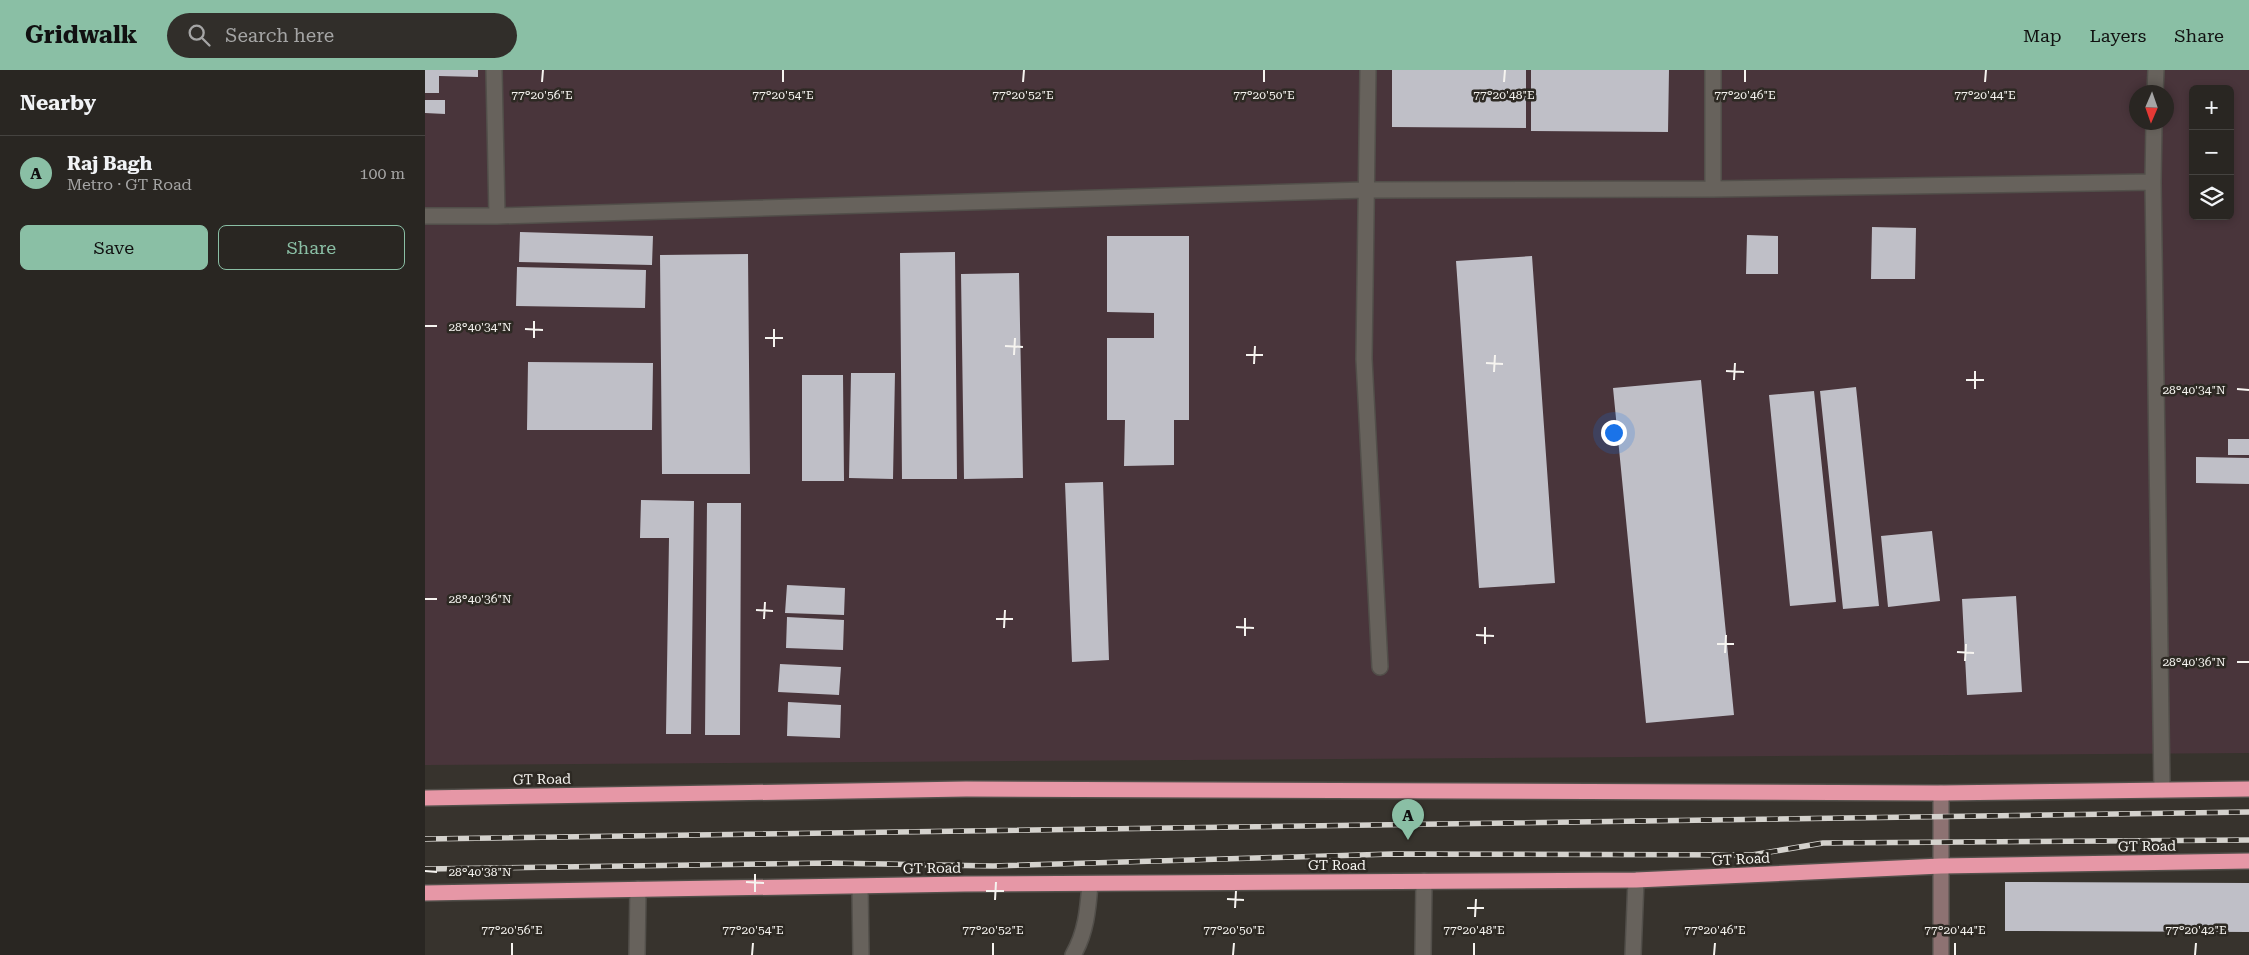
<!DOCTYPE html>
<html lang="en">
<head>
<meta charset="utf-8">
<style>
  body { margin:0; font-family:"Roboto Serif",serif; background:#312e2a; color:#f1f3f6 }
  .controls { position:absolute; right:15px; top:15px; display:grid; overflow:hidden; border-radius:8px; box-shadow:0 2px 8px #0003 }
  .controls button { width:45px; height:45px; display:grid; place-items:center; padding:0; border:0; border-bottom:1px solid #454340; background:#292622; color:#f1f3f6; font:25px sans-serif }
  .compass { position:absolute; left:1704px; top:15px; width:45px; height:45px; border-radius:50%; background:#292622; box-shadow:0 2px 8px #0003; rotate:182deg }
  .you { position:absolute; left:1188px; top:362px; width:18px; height:18px; margin:-12px; border:4px solid #fff; border-radius:50%; background:#1a73e8; box-shadow:0 0 0 8px #1a73e833 }
  .badge { display:grid; place-items:center; width:32px; height:32px; border-radius:50%; background:#8abfa5; color:#111; font-size:16px; font-weight:700 }
  .pin { position:absolute; translate:-50% -41px; filter:drop-shadow(0 1px 2px #0008) }
  .pin::after { content:''; position:absolute; top:26px; width:18px; height:15px; background:inherit; clip-path:polygon(0 0,100% 0,50% 100%) }
  .list { margin:0; padding:0; list-style:none }
  h2 { display:flex; justify-content:space-between; align-items:center; height:65px; margin:0; padding:0 20px; font-size:21px }
  h2 small { font-size:16px; font-weight:400; color:#a5a5a5 }
  .list li { display:grid; grid-template-columns:32px 1fr auto; gap:15px; align-items:center; box-sizing:border-box; height:75px; padding:0 20px; border-top:1px solid #454340 }
  .list b { display:block; font-size:19px; white-space:nowrap }
  .list p { margin:0; font-size:16px; white-space:nowrap; color:#a5a5a5 }
  .list em { font-size:16px; font-style:normal; color:#a5a5a5 }
  .actions { display:flex; gap:10px; padding:15px 20px }
  .actions a { flex:1; padding:11px 0; border:1px solid #8abfa5; border-radius:8px; text-align:center; font-size:18px; color:#8abfa5 }
  .actions .main { background:#8abfa5; color:#111 }
  .icon { flex:none; width:28px; height:28px; fill:none; stroke:currentColor; stroke-width:2; stroke-linecap:round; stroke-linejoin:round }
  .map { position:relative; flex:none; width:1824px; height:885px; overflow:hidden }
  header { display:flex; align-items:center; gap:30px; box-sizing:border-box; height:70px; padding:0 25px; background:#8abfa5; color:#111 }
  header strong { font-size:24px }
  nav { display:flex; gap:28px; margin-inline-start:auto; font-size:18px }
  .search { width:350px; height:45px; background:#312e2a; display:flex; align-items:center; gap:12px; box-sizing:border-box; padding:0 18px; border-radius:28px; color:#a5a5a5; font-size:19px }
  main { display:flex }
  aside { flex:1; background:#292622 }
  .map>svg:first-child { display:block }
  .industrial { fill:#49353b; fill-rule:evenodd }
  .building { fill:#bfbfc7 }
  .lines { fill:none; stroke-linecap:round; stroke-linejoin:round }
  .lane-casing { stroke:#524f4a; stroke-width:18 }
  .street-casing { stroke:#524f4a; stroke-width:18 }
  .secondary-casing { stroke:#524f4a; stroke-width:18 }
  .highway-casing { stroke:#524f4a; stroke-width:18 }
  .lane { stroke:#67625c; stroke-width:15 }
  .street { stroke:#67625c; stroke-width:15 }
  .secondary { stroke:#8d7272; stroke-width:15 }
  .highway { stroke:#e697a6; stroke-width:15 }
  .rail-casing { stroke:#d4d2cd; stroke-width:5.5 }
  .rail { stroke:#2d2923; stroke-width:4; stroke-dasharray:11; stroke-linecap:butt }
  .ticks { fill:none; stroke:#f6f4f0; stroke-width:2 }
  .labels { text-anchor:middle; stroke-width:5; stroke-linejoin:round; paint-order:stroke }
  .street-label { font-size:14px; fill:#f6f4f0; stroke:#2d2923 }
  .ticks-label { font-size:12px; text-anchor:middle; fill:#f6f4f0; stroke:#2d2923; stroke-width:5; stroke-linejoin:round; paint-order:stroke }
</style>
</head>
<body>
<header>
<strong>Gridwalk</strong>
<div class="search"><svg class="icon" aria-label="search" viewBox="0 0 24 24"><circle cx="10" cy="10" r="6"/><path d="M15 15l6 6"/></svg>Search here</div>
<nav><a>Map</a><a>Layers</a><a>Share</a></nav>
</header>
<main>
<aside>
<h2>Nearby<small></small></h2>
<ul class="list">
<li><span class="badge">A</span><div><b>Raj Bagh</b><p>Metro · GT Road</p></div><em>100 m</em></li>
</ul>
<div class="actions"><a class="main">Save</a><a>Share</a></div>
</aside>
<div class="map">
<svg width="1824" height="885" viewBox="0 0 1824 885">
  <rect width="100%" height="100%" fill="#37332d"/>
  <path class="industrial" d="M 0,0 L 1824,0 L 1824,683 L 0,695 ZM 1768,19 L 1805,19 L 1805,146 L 1768,146 ZM 1712,22 L 1742,22 L 1742,52 L 1712,52 Z"/>
  <path class="building" d="M 0,0 L 53,0 L 53,7 L 14,6 L 14,23 L 0,23 Z
    M 967,0 L 1101,0 L 1101,58 L 967,57 Z
    M 1106,0 L 1244,0 L 1243,62 L 1106,61 Z
    M 0,30 L 20,30 L 20,44 L 0,43 Z
    M 1447,157 L 1491,158 L 1490,209 L 1446,209 Z
    M 95,162 L 228,166 L 227,195 L 94,192 Z
    M 1322,165 L 1353,166 L 1353,204 L 1321,204 Z
    M 682,166 L 764,166 L 764,350 L 749,350 L 749,395 L 699,396 L 700,350 L 682,350 L 682,268 L 729,268 L 729,243 L 682,242 Z
    M 530,182 L 532,409 L 477,409 L 475,183 Z
    M 323,184 L 325,404 L 237,404 L 235,185 Z
    M 1107,186 L 1130,513 L 1054,518 L 1031,191 Z
    M 92,197 L 221,200 L 220,238 L 91,236 Z
    M 594,203 L 598,408 L 539,409 L 536,204 Z
    M 103,292 L 228,293 L 227,360 L 102,360 Z
    M 426,303 L 470,303 L 468,409 L 424,408 Z
    M 377,305 L 418,305 L 419,411 L 377,411 Z
    M 1276,310 L 1309,645 L 1221,653 L 1188,318 Z
    M 1431,317 L 1454,536 L 1418,539 L 1395,321 Z
    M 1389,321 L 1411,532 L 1365,536 L 1344,325 Z
    M 1803,369 L 1824,369 L 1824,385 L 1803,385 Z
    M 1771,387 L 1824,388 L 1824,414 L 1771,413 Z
    M 678,412 L 684,590 L 647,592 L 640,413 Z
    M 216,430 L 269,431 L 266,664 L 241,664 L 244,468 L 215,468 Z
    M 282,433 L 316,433 L 315,665 L 280,665 Z
    M 1507,461 L 1515,531 L 1463,537 L 1456,466 Z
    M 362,515 L 420,518 L 419,545 L 360,543 Z
    M 1591,526 L 1597,622 L 1542,625 L 1537,529 Z
    M 362,547 L 419,550 L 418,580 L 361,578 Z
    M 355,594 L 416,597 L 414,625 L 353,622 Z
    M 363,632 L 416,635 L 415,668 L 362,666 Z
    M 1580,812 L 1824,813 L 1824,862 L 1580,861 Z"/>
  <g class="lines">
    <g class="lane-casing">
      <path id="lane" d="M 69,0 L 72,146
        M 943,0 L 939,289 L 955,597
        M 1730,22 L 1731,0
        M 1729,52 L 1728,112 L 1737,720
        M 1288,119 L 1288,0
        M 0,146 L 72,146 L 940,120 L 1288,119 L 1728,112
        M 212,885 L 213,819"/>
    </g>
    <g class="street-casing">
      <path id="street" d="M 435,816 L 436,885
        M 648,885 C 661,863 663,839 665,814
        M 998,885 L 999,811
        M 1208,885 L 1211,810"/>
    </g>
    <g class="secondary-casing">
      <path id="secondary" d="M 1516,885 L 1516,723"/>
    </g>
    <g class="highway-casing">
      <path id="highway" d="M 0,728 L 541,719 L 1516,723 L 1824,719
        M 0,823 L 540,814 L 1211,810 L 1516,796 L 1824,791"/>
    </g>
    <use href="#lane" class="lane"/>
    <use href="#street" class="street"/>
    <use href="#secondary" class="secondary"/>
    <use href="#highway" class="highway"/>
    <g class="rail-casing">
      <path id="rail" d="M 0,769 L 1824,742
        M 0,799 L 405,793 L 568,796 L 967,784 L 1327,785 L 1398,773 L 1824,770"/>
    </g>
    <use href="#rail" class="rail"/>
  </g>
  <path class="ticks" d="M 117,12 L 118,0M 358,12 L 358,0M 598,12 L 599,0M 839,12 L 839,0M 1079,12 L 1080,0M 1320,12 L 1320,0M 1560,12 L 1561,0M 0,256 L 12,256M 100,259 L 118,260M 109,268 L 109,251M 340,268 L 358,268M 580,276 L 598,277M 349,277 L 349,259M 589,285 L 590,268M 821,285 L 838,285M 1061,293 L 1078,294M 829,294 L 830,276M 1301,301 L 1319,302M 1069,302 L 1070,285M 1309,310 L 1310,293M 1541,310 L 1559,310M 1550,319 L 1550,301M 1812,319 L 1824,320M 0,529 L 12,529M 331,540 L 348,541M 339,549 L 340,532M 571,549 L 588,549M 811,557 L 829,558M 579,558 L 580,540M 1051,565 L 1069,566M 820,566 L 820,548M 1060,574 L 1060,557M 1292,574 L 1309,574M 1532,582 L 1549,583M 1300,583 L 1301,565M 1540,591 L 1541,574M 1812,592 L 1824,592M 0,801 L 12,802M 321,812 L 339,813M 561,821 L 579,821M 330,822 L 330,804M 802,829 L 819,830M 570,830 L 571,812M 810,838 L 811,821M 1042,838 L 1059,838M 1050,847 L 1051,829M 87,885 L 87,873M 327,885 L 328,873M 568,885 L 568,873M 808,885 L 809,873M 1049,885 L 1049,873M 1289,885 L 1290,873M 1530,885 L 1530,873M 1770,885 L 1771,873"/>
  <g class="labels">
    <g class="street-label">
      <text transform="translate(117 709) rotate(-1)" y="5">GT Road</text>
      <text transform="translate(1722 776) rotate(-1)" y="5">GT Road</text>
      <text transform="translate(1316 789) rotate(-3)" y="5">GT Road</text>
      <text x="912" y="800">GT Road</text>
      <text transform="translate(507 798) rotate(-1)" y="5">GT Road</text>
    </g>
  </g>
  <g class="ticks-label">
    <text x="117" y="29">77°20'56"E</text>
    <text x="358" y="29">77°20'54"E</text>
    <text x="598" y="29">77°20'52"E</text>
    <text x="839" y="29">77°20'50"E</text>
    <text x="1079" y="29">77°20'48"E</text>
    <text x="1320" y="29">77°20'46"E</text>
    <text x="1560" y="29">77°20'44"E</text>
    <text x="55" y="261">28°40'34"N</text>
    <text x="1769" y="324">28°40'34"N</text>
    <text x="55" y="533">28°40'36"N</text>
    <text x="1769" y="596">28°40'36"N</text>
    <text x="55" y="806">28°40'38"N</text>
    <text x="87" y="864">77°20'56"E</text>
    <text x="328" y="864">77°20'54"E</text>
    <text x="568" y="864">77°20'52"E</text>
    <text x="809" y="864">77°20'50"E</text>
    <text x="1049" y="864">77°20'48"E</text>
    <text x="1290" y="864">77°20'46"E</text>
    <text x="1530" y="864">77°20'44"E</text>
    <text x="1771" y="864">77°20'42"E</text>
  </g>
</svg>
<div class="controls">
<button>+</button>
<button>−</button>
<button><svg class="icon" aria-label="layers" viewBox="0 0 24 24"><path d="M12 4l9 5-9 5-9-5zM3 14l9 5 9-5"/></svg></button>
</div>
<svg class="compass" viewBox="-18 -18 36 36"><path d="M0-13l5 13h-10z" fill="#e53935"/><path d="M0 13l5-13h-10z" fill="#a5a5a5"/></svg>
<div class="you"></div>
<div class="pin badge" style="left:983px;top:770px">A</div>
</div>
</main>
</body>
</html>
